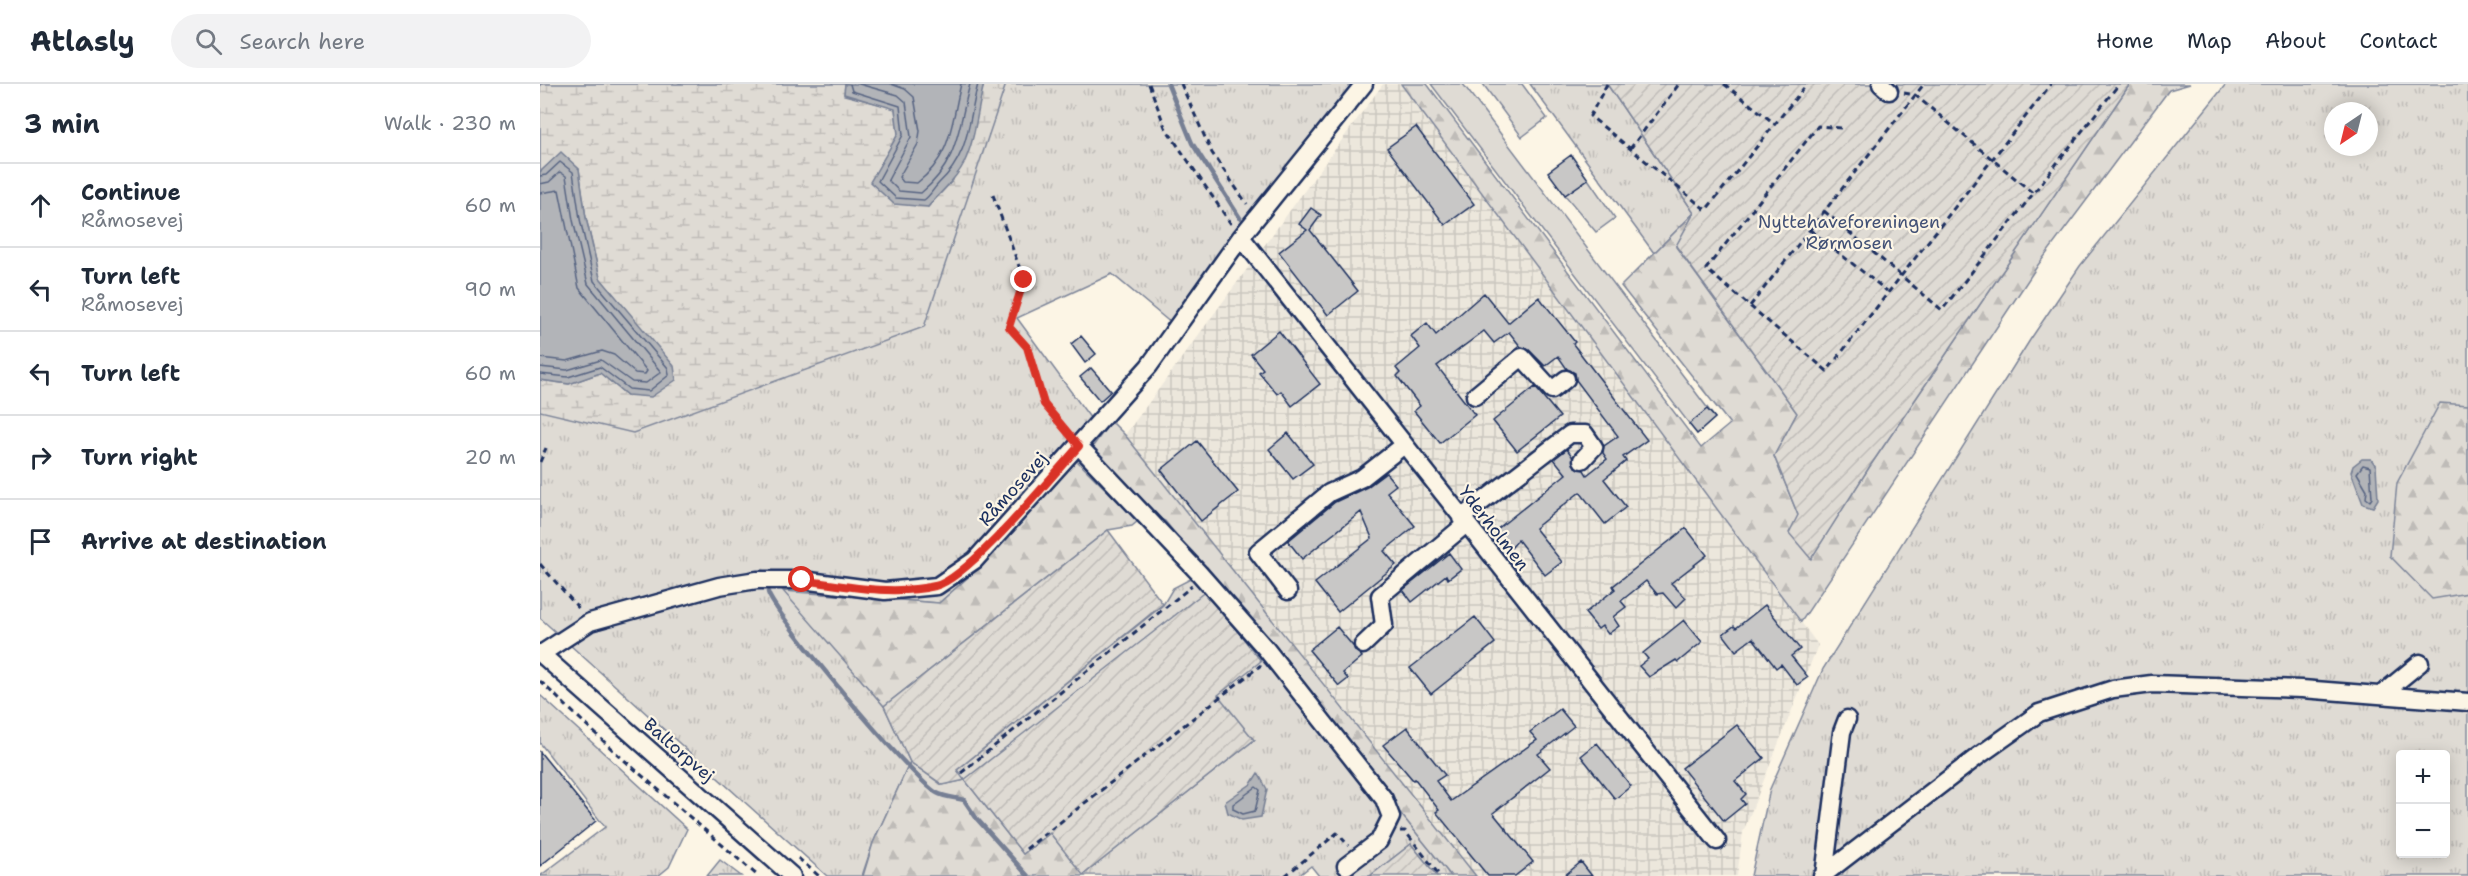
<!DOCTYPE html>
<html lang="en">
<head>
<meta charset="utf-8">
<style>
  body { margin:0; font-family:"Shantell Sans",sans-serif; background:#f2f2f3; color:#1f2937 }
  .controls { position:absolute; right:18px; bottom:18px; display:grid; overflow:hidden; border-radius:6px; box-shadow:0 3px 15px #0003 }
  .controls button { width:54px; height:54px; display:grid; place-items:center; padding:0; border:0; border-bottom:2px solid #e0e1e3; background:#fff; color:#1f2937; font:30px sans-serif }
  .compass { position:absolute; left:1784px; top:18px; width:54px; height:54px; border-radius:50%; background:#fff; box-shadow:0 3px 15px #0003; rotate:215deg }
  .stop { position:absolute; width:18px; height:18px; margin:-14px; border:4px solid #d93025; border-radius:50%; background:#fff }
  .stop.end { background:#d93025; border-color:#fff; box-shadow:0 2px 6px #0008 }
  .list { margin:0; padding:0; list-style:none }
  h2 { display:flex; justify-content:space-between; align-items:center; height:78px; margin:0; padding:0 24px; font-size:26px }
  h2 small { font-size:20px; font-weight:400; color:#747a83 }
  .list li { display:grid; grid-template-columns:39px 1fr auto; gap:18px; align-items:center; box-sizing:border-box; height:84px; padding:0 24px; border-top:2px solid #e0e1e3 }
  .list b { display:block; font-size:22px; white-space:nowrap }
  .list p { margin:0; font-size:20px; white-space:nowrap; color:#747a83 }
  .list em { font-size:20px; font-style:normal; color:#747a83 }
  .icon { flex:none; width:33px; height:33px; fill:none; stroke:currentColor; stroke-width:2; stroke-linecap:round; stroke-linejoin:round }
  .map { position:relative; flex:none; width:1928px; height:792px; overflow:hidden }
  header { display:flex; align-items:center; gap:36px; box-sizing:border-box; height:84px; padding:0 30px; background:#fff; border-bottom:2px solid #e0e1e3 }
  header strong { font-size:28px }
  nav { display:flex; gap:33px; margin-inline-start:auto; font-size:21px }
  .search { width:420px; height:54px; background:#f2f2f3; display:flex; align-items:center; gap:15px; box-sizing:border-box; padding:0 21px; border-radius:33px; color:#747a83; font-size:22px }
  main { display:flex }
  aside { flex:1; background:#fff }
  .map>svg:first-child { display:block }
  .industrial { fill:url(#industrial-grid) }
  .grass { fill:url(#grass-tufts); stroke:#7d8599; stroke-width:1.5; fill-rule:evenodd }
  .forest { fill:url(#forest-firs); stroke:#7d8599; stroke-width:1.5 }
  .wetland { fill:url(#wetland-marsh); stroke:#7d8599; stroke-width:1.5 }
  .garden { fill:url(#garden-furrows); stroke:#7d8599; stroke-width:1.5 }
  .pitch { fill:#dfdbd4; stroke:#7d8599; stroke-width:1.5 }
  .water { fill:#b2b4b8; stroke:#767f94; stroke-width:1.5 }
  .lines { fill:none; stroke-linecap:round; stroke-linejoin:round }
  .shore { stroke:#576482; stroke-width:1.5 }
  .stream { stroke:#767f94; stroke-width:4.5 }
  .building { fill:#c8c7c6; stroke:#1b2f5e; stroke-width:1.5 }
  .minor-casing { stroke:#1b2f5e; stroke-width:21 }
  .path { stroke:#1b2f5e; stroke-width:3; stroke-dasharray:6 4.5; stroke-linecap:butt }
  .minor { stroke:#fcf5e5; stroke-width:16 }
  .route { stroke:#d93025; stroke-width:8 }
  .labels { text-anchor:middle; stroke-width:4.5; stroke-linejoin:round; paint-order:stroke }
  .park-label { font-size:18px; fill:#425176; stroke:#fcf5e5 }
  .street-label { font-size:18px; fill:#1b2f5e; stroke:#fcf5e5 }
</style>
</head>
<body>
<header>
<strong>Atlasly</strong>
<div class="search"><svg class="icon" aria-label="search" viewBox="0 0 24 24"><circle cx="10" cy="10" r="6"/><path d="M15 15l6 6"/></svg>Search here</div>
<nav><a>Home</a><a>Map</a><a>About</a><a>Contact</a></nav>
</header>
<main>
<aside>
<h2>3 min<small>Walk · 230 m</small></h2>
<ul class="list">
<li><svg class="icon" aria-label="ahead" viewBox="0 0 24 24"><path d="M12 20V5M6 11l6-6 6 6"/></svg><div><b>Continue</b><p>Råmosevej</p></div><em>60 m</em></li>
<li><svg class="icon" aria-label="left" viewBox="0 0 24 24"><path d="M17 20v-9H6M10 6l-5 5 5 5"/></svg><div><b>Turn left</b><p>Råmosevej</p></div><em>90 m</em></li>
<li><svg class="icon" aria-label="left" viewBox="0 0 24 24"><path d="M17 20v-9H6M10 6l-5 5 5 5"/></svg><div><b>Turn left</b></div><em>60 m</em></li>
<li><svg class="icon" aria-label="right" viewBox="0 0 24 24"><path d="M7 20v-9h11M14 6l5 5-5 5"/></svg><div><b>Turn right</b></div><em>20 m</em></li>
<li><svg class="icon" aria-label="arrive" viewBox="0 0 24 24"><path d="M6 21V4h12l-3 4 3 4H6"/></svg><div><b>Arrive at destination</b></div></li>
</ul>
</aside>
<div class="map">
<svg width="1928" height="792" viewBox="0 0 1928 792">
  <defs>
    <pattern id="industrial-grid" width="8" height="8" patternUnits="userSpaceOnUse" patternTransform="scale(1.5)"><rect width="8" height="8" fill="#ece7dc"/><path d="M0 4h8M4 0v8" fill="none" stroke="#cac6bf"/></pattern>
    <pattern id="grass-tufts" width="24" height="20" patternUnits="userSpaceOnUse" patternTransform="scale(1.5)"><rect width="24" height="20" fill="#dfdbd4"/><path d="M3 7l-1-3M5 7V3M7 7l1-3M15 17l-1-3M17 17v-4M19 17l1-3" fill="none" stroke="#bfbcb8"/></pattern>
    <pattern id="forest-firs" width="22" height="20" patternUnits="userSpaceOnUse" patternTransform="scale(1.5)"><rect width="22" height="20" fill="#dfdbd4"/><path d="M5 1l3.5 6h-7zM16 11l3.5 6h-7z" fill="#bfbcb8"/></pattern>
    <pattern id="wetland-marsh" width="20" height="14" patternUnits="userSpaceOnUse" patternTransform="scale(1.5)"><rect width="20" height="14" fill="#dfdbd4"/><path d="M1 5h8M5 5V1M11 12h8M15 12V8" fill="none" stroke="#bfbcb8"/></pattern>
    <pattern id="garden-furrows" width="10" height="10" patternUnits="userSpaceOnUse" patternTransform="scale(1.5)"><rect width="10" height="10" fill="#dfdbd4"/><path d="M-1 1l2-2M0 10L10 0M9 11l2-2" fill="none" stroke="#bfbcb8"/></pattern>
  </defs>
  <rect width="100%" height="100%" fill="#fcf5e5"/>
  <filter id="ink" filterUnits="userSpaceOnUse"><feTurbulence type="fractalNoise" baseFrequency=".0167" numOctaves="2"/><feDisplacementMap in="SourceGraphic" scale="12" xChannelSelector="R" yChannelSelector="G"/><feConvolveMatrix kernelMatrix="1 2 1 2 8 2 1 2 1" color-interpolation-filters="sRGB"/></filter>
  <g filter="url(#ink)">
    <path class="industrial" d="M 843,0 L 861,0 L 1278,561 L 1203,748 L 1197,792 L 936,792 L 585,351 Z"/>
    <path class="grass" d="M 0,0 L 814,0 L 632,240 L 572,190 L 477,234 L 562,350 L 551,365 L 536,376 L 434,488 L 399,519 L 244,507 L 344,622 L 370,678 L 333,759 L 322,792 L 287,792 L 0,534 Z
      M 990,0 L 1067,0 L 1154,129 L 1114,169 Z
      M 1686,0 L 1928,0 L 1928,792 L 1211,792 L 1230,705 L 1283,585 L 1490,256 L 1540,182 ZM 1793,27 L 1829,27 L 1829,63 L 1793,63 ZM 1860,670 L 1906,670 L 1906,770 L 1860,770 Z
      M 666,487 L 911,792 L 897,792 L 871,760 L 830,792 L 779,792 L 771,782 L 758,792 L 543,791 L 714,656 L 425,696 L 417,686 L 623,521 L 633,504 Z
      M 0,611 L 147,745 L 129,783 L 118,792 L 0,792 L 65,743 L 0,659 Z
      M 180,776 L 201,792 L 167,792 Z"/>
    <path class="forest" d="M 861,0 L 887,0 L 1161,364 L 1190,340 L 1081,202 L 1154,129 L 1136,163 L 1257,329 L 1234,372 L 1258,431 L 1271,474 L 1330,382 L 1590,0 L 1650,0 L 1629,6 L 1498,181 L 1261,538 Z
      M 1900,319 L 1928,321 L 1928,509 L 1892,515 L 1850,472 L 1857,399 Z
      M 571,337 L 585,351 L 936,792 L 911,792 L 625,437 L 599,425 L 551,365 Z
      M 536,376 L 598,437 L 592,442 L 568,446 L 344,622 L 243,507 L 399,519 L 434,488 Z
      M 370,678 L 402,701 L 425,696 L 483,770 L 510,749 L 545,792 L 323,792 L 333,759 Z"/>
    <path class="wetland" d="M 0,0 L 305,0 L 304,11 L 355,24 L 358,50 L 388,123 L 413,96 L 444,0 L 466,0 L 384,243 L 93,349 L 0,327 L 0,296 L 29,300 L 60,289 L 87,311 L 95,237 L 60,194 L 46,134 L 39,85 L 21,69 L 0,88 Z"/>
    <path class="garden" d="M 1067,0 L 1590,0 L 1330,382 L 1271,475 L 1249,449 L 1258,431 L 1234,372 L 1257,329 L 1136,162 L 1154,129 Z
      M 568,446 L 623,520 L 417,686 L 424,696 L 666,507 L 721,577 L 678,611 L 714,656 L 543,791 L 510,749 L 483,770 L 425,696 L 403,701 L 370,678 L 344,622 Z
      M 871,760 L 897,792 L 830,792 Z"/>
    <path class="pitch" d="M 891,0 L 923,0 L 1175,334 L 1157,350 Z
      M 943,0 L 982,0 L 1007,34 L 982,53 Z
      M 1048,95 L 1075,134 L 1056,148 L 1025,111 Z"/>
    <path class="water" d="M 305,0 L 444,0 C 437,26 436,54 424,79 C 416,96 400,108 388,123 L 354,120 L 330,98 L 358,50 L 355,25 L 304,10 Z
      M 21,68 L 39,85 L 46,134 L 60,194 L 134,282 L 136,296 L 111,313 L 87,311 L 60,289 L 29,300 L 0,296 L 0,88 Z
      M 1822,375 L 1831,375 L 1836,382 L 1838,415 L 1833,423 L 1823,420 L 1811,388 L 1813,382 Z
      M 718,689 L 727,705 L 721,733 L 702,736 L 688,729 L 685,718 L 711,700 Z"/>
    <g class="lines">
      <path class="shore" d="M 310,0 L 312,7 L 360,22 L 363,51 L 338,97 L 356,114 L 384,116 C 390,112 394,104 399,99 C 430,70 428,38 438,0
        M 319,0 L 358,11 L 366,18 L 371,53 L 348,96 L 359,107 L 381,109 C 419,78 418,44 430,0
        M 351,0 L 365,5 L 374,13 L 380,47 L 378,60 L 359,93 L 363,98 L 377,99 C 412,72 411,40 421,0
        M 0,92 L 6,91 L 20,78 L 33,88 L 40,135 L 54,197 L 128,284 L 129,291 L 109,307 L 89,305 L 60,283 L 28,293 L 0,290
        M 0,100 L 9,98 L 20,88 L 26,92 L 33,136 L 48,200 L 121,288 L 106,299 L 92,298 L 61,276 L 27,286 L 0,283
        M 0,109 L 19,106 L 39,204 L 107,287 L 105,290 L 95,289 L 74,271 L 62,267 L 27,277 L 0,274
        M 1823,381 L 1830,383 L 1832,414 L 1830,417 L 1826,414 L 1827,406 L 1817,389 Z
        M 716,703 L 720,706 L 715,727 L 703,730 L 693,725 L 693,720 Z"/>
      <path class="stream" d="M 628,0 L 652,59 L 700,134
        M 228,508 C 232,528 375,698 397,709 C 404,713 416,714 424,716 L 437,735 L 488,792"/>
    </g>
    <path class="building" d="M 876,43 L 934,120 L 905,141 L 847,64 Z
      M 1031,71 L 1048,95 L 1025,111 L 1008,88 Z
      M 771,124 L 781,131 L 770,146 L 818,207 L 788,231 L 739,168 L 767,146 L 759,140 Z
      M 944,209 L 968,239 L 999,213 L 1035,258 L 1033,260 L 1107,356 L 1083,373 L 1086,377 L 1064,395 L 1086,423 L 1065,440 L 1040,408 L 995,444 L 1022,478 L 1005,491 L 978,456 L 971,464 L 956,446 L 1026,390 L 1014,375 L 1027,365 L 1032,372 L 1035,383 L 1044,386 L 1047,391 L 1067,375 L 1063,369 L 1064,362 L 1078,352 L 1036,296 L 1035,289 L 1027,285 L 1018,272 L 1005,282 L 989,266 L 981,263 L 969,248 L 954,259 L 944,247 L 897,282 L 935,331 L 900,359 L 874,327 L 880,322 L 857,292 L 860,289 L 856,284 L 880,264 L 871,252 L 887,239 L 896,251 Z
      M 739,247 L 780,300 L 752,322 L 741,307 L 737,310 L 719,288 L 723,285 L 711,270 Z
      M 541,252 L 556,270 L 545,279 L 531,260 Z
      M 551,284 L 571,307 L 560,317 L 540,293 Z
      M 995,303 L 1020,333 L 977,367 L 953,337 Z
      M 1167,325 L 1175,334 L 1157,350 L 1149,340 Z
      M 748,349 L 773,380 L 753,395 L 729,365 Z
      M 657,357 L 698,408 L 661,437 L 621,386 Z
      M 846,389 L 856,401 L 847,408 L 875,442 L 844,467 L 856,481 L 798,528 L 775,499 L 832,454 L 821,428 L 762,475 L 748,457 L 795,418 L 827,403 Z
      M 1146,444 L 1167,471 L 1131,499 L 1146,514 L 1136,524 L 1123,509 L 1117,510 L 1106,497 L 1081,517 L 1086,523 L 1073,533 L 1079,542 L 1068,550 L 1062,542 L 1058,545 L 1045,529 L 1075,505 L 1073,502 Z
      M 909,469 L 921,485 L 908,495 L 906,491 L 872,518 L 863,506 Z
      M 1225,521 L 1260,565 L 1251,572 L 1268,593 L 1257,601 L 1241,580 L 1236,584 L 1213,554 L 1196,567 L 1183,550 L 1194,542 L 1196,544 Z
      M 935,533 L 955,559 L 891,610 L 870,584 Z
      M 1144,536 L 1162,558 L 1138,578 L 1136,576 L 1109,593 L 1099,582 L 1108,575 L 1103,569 Z
      M 797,543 L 822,573 L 803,589 L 808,595 L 799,602 L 769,566 Z
      M 1020,625 L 1034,642 L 998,670 L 1010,684 L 953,729 L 993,778 L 975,792 L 948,792 L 896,728 L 899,726 L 875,695 L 873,696 L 843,661 L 867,643 L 905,691 L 896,697 L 911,717 L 997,656 L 990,648 Z
      M 1197,641 L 1224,674 L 1195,697 L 1206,710 L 1201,715 L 1205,720 L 1184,737 L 1142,684 Z
      M 1057,659 L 1091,702 L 1075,715 L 1041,672 Z
      M 0,668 L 56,737 L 0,782 Z
      M 1041,778 L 1052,792 L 1024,792 Z"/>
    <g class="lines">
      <g class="minor-casing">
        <path id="minor" d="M 1341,0 L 1349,7
          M 701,153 L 1177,757
          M 935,312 L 982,273 L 1012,306 L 1026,295
          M 539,362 L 659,489 L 726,565 L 844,715 L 851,733 L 839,757 L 806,782
          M 921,434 L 1030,350 L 1045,350 L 1054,363 L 1042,376
          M 748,507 L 718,468 L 789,409 L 822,394 L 864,361
          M 823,561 L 844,541 L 840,512 L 926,440
          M 0,569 L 252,792
          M 1,570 L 50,538 L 179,502 L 217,496 L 262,496 L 345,507 L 397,502 L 435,476 L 609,282 L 701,153 L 824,0
          M 1842,610 L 1880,579
          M 1282,792 L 1437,673 L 1499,629 L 1573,605 L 1612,600 L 1762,605 L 1928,618
          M 1284,792 L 1302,648 L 1307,635"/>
      </g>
      <path class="path" d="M 609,0 L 625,43 L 691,140
        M 641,0 L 672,69 L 707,120
        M 1067,0 L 1050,32 L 1166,126 L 1267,0
        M 1184,0 L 1234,39
        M 1364,9 L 1375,11 L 1494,110
        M 1301,44 L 1278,42 L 1166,185 L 1287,287 L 1511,0
        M 1090,65 L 1139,0
        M 453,111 L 484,196 L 469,243 L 487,263 L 504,320 L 528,349
        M 1284,127 L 1402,226 L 1579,0
        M 1270,146 L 1347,207
        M 1210,222 L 1384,0
        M 0,378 L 6,364
        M 0,480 L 41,527
        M 0,597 L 76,669 L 218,792
        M 421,689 L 652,502
        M 860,747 L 865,747 L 900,792
        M 486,765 L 721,581
        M 258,774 L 279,792
        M 745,792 L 797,749 L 809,762"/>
      <use href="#minor" class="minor"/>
    </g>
  </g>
  <g class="lines" filter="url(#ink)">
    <path class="route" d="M 262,496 C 306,502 351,512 395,502 C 427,496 513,391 539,362 L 504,320 L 487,263 L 469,243 L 484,196"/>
  </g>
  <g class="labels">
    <g class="park-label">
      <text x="1309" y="144">Nyttehaveforeningen<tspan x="1309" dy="21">Rørmosen</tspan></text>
    </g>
    <g class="street-label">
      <text transform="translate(473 405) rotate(-48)" y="6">Råmosevej</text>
      <text transform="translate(954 444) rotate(52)" y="6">Yderholmen</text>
      <text transform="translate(139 666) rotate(41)" y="6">Baltorpvej</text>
    </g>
  </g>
</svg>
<div class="controls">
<button>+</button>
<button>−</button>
</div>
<svg class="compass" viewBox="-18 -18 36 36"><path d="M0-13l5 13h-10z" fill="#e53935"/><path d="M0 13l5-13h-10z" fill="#747a83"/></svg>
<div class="stop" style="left:262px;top:496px"></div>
<div class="stop end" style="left:484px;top:196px"></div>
</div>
</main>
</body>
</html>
